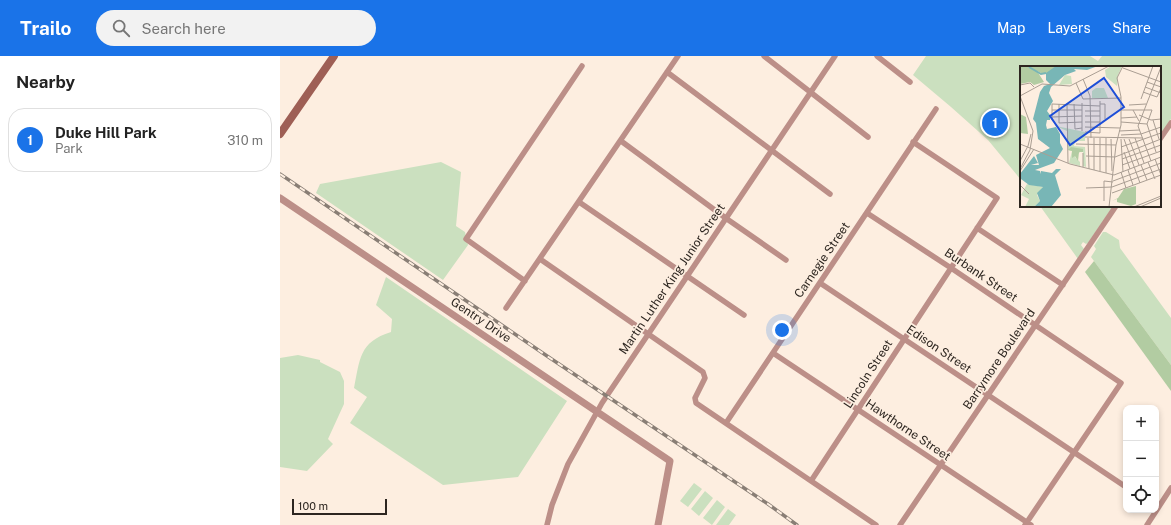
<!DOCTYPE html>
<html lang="en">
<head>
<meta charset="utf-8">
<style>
  body { margin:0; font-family:"Public Sans",sans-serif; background:#f2f2f2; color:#222 }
  .controls { position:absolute; right:12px; bottom:12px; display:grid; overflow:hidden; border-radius:8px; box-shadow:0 2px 6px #0003 }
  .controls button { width:36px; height:36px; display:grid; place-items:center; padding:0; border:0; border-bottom:1px solid #e0e0e0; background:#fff; color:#222; font:20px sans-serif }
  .scale { position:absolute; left:12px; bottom:10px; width:95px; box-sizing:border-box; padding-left:4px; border:2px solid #2d2620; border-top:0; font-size:11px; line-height:14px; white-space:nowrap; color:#2d2620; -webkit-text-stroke:3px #fdeee0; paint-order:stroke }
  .you { position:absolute; left:502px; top:274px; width:14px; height:14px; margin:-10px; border:3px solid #fff; border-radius:50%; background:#1a73e8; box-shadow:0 0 0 6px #1a73e833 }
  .badge { display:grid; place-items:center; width:26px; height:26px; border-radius:50%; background:#1a73e8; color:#fff; font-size:13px; font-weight:700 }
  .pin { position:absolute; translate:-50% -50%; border:2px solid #fff; box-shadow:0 1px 4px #0006 }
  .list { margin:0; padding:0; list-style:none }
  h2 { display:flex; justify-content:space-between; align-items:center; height:52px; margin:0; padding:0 16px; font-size:17px }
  h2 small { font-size:13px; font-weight:400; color:#767676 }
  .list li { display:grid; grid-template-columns:26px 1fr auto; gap:12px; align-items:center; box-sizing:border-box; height:64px; margin:0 8px 8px; padding:0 8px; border:1px solid #e0e0e0; border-radius:16px }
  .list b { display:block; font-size:15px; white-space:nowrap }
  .list p { margin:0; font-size:13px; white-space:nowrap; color:#767676 }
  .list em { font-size:13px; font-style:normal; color:#767676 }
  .icon { flex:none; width:22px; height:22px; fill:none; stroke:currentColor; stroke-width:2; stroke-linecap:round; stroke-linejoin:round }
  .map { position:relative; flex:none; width:891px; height:469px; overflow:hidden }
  header { display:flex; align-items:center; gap:24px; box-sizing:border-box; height:56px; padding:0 20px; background:#1a73e8; color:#fff }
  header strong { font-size:19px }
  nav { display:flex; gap:22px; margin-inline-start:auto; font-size:14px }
  .search { width:280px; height:36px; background:#f2f2f2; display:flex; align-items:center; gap:10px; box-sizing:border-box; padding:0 14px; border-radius:22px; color:#767676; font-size:15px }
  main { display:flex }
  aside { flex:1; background:#fff }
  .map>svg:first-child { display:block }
  .green { fill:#cbe0bf }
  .forest { fill:#b2cca2 }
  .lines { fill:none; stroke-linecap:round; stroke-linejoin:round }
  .minor { stroke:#bc8f88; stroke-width:5.5 }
  .tertiary { stroke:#bc8f88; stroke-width:7 }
  .secondary { stroke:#9e5f55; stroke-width:8 }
  .rail-casing { stroke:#897e75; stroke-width:3.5 }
  .rail { stroke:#fdeee0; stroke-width:2; stroke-dasharray:6; stroke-linecap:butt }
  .labels { text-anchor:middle; stroke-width:3.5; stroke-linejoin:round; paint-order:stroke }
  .street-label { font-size:12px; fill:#2d2620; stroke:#fdeee0 }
  .inset-river { fill:none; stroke:#78b6b6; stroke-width:2 }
  .inset-road { fill:none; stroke:#aa9e93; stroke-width:1 }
  .view { fill:#1d4ed8; fill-opacity:0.15; stroke:#1d4ed8; stroke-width:2 }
  .inset-edge { fill:none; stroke:#2d2620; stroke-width:2 }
</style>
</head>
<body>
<header>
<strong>Trailo</strong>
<div class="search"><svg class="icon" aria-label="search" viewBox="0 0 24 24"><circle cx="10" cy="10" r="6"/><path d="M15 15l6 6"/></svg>Search here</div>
<nav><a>Map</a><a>Layers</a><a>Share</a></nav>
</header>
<main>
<aside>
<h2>Nearby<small></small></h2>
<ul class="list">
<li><span class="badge">1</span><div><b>Duke Hill Park</b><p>Park</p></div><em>310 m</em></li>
</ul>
</aside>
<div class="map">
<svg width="891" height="469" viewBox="0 0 891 469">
  <rect width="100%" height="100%" fill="#fdeee0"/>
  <path class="green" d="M 646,0 L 810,0 L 818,5 L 822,0 L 891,0 L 891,63 L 880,79 L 880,11 L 741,11 L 741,124 L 708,84 L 671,51 L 633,19 Z
    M 161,106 L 181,116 L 176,170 L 185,176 L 188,189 L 163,224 L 36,137 L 40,128 Z
    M 760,150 L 833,150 L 808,187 L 806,188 L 803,186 L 801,189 L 804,193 L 798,203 Z
    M 823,176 L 826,176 L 839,184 L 840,192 L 891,262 L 891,309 L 811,201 L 816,193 L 814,190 Z
    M 106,221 L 287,345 L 238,421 L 163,429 L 70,367 L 87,341 L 74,332 C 80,303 79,286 111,276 L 112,263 L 96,249 Z
    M 18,299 L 40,304 L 40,306 L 60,316 L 64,325 L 64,348 L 48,383 L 53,388 L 27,415 L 0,411 L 0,302 Z
    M 414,427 L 422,433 L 408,451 L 400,445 Z
    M 425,435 L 433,442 L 419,460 L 411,453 Z
    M 437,444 L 445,451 L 432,469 L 423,462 Z
    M 448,453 L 456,459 L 449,469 L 436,469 Z"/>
  <path class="forest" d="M 814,205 L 891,309 L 891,335 L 805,216 Z"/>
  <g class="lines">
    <path class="minor" d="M 484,0 L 588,81
      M 597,0 L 630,26
      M 387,16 L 550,138
      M 880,83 L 891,67
      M 341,85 L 447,163 L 506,204
      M 299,146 L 464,259
      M 587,157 L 671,212 L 841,327 L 745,469
      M 697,172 L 783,229
      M 260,203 L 423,316 L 425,322 L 415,342 L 416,347 L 596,469
      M 245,225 L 186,183 L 302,10
      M 540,227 L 846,431
      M 226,252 L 398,0
      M 493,297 L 751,469
      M 446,367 L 656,53
      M 531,425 L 717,142 L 633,86
      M 267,469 L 272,449 L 288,408 L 322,347 L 555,0
      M 620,469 L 836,150
      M 867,469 L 891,432"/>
    <path class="tertiary" d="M 0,142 L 390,405 L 378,469"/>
    <path class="secondary" d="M 0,78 L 54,0"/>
    <g class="rail-casing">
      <path id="rail" d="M 0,118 L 270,302 L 488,448 L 517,469"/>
    </g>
    <use href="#rail" class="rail"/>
  </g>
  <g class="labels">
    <g class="street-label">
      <text transform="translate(542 204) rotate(-56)" y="4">Carnegie Street</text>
      <text transform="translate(701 219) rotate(34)" y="4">Burbank Street</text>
      <text transform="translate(392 223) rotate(-56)" y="4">Martin Luther King Junior Street</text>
      <text transform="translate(201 264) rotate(34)" y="4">Gentry Drive</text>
      <text transform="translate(659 293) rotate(34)" y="4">Edison Street</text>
      <text transform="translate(719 303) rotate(-56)" y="4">Barrymore Boulevard</text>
      <text transform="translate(588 318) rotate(-57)" y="4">Lincoln Street</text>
      <text transform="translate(628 374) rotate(34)" y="4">Hawthorne Street</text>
    </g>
  </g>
  <g transform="translate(740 10)">
    <rect width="141" height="141" fill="#fdeee0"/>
    <path d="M 91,0 L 102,0 L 98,9 L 97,20 L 86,11 L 85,4 ZM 45,9 L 51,10 L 52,18 L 39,19 ZM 76,22 L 84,22 L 88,32 L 72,32 L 72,25 ZM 36,60 L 65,66 L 65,75 L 55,75 L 54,80 L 65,81 L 66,101 L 63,100 L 63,83 L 55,91 L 60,96 L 60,100 L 49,97 L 52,85 L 48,84 L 47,65 ZM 7,118 L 23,121 L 17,129 L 20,135 L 14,141 L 5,141 L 9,133 L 1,129 Z" fill="#cbe0bf"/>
    <path d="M 0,0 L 21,0 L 21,3 L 21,0 L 36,0 L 30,7 L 21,7 L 17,5 L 24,16 L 14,19 L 10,16 L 0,18 ZM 0,48 L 6,51 L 8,68 L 0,67 ZM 51,81 L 63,83 L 63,86 L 59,86 L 58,95 L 55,90 L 52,92 L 52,85 L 48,84 ZM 116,120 L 116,138 L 111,140 L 97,136 L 97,133 L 92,135 L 98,132 L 104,123 Z" fill="#b2cca2"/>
    <path d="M 36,0 L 78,0 L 67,4 L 54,3 L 56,5 L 45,9 L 31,21 L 29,27 L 33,35 L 27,45 L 30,49 L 30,54 L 27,54 L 26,59 L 27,63 L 36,61 L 40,68 L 40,77 L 43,83 L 34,97 L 15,104 L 20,105 L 20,108 L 21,105 L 32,107 L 36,103 L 41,103 L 35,109 L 41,129 L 31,141 L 14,141 L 20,135 L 17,127 L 23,121 L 9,119 L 1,113 L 0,108 L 14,90 L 18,97 L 11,99 L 19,99 L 16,89 L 30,82 L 18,73 L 16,57 L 13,53 L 20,26 L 24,20 L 30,18 L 26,14 L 26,7 Z" fill="#78b6b6"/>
    <path class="inset-river" d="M 9,1 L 21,8 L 26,7"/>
    <path class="inset-road" d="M 103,2 L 141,16M 63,13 L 70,30 L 71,72M 127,16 L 141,21M 56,17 L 63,33 L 101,32M 0,19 L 10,17 L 14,21M 125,21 L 141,27M 123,26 L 137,31 L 141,22M 0,30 L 22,18 L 50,20 L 89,0M 0,30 L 13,65 L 10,84 L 0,103M 121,33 L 133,0M 62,37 L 62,65M 39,38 L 39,57 L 62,56M 47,38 L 48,97M 54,38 L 55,63 L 62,62M 80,38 L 85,38 L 85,53M 109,39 L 126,38M 32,44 L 62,44M 101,44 L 132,44 L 127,58M 113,44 L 119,55M 65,45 L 80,45M 119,49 L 131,54 L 141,53M 65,50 L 80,50M 32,51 L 62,50M 101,52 L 117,51M 32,54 L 32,38 L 80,40M 133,54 L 139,73M 65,56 L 80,56M 101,56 L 127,58M 127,58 L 136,86M 65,61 L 100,62M 99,65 L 120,64M 65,66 L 80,67 L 80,35M 101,69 L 121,68 L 141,61M 65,71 L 123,72M 68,72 L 69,103M 74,72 L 74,104M 80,72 L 80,105M 86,72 L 86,107M 115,72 L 124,97M 91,73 L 92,105M 101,73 L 103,106M 104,73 L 120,117M 109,73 L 119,99M 0,78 L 50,98 L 94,109 L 141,91M 56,78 L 96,79M 8,80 L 11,68M 101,81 L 141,67M 104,86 L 110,103M 63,87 L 63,101M 66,90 L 95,91 L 141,73M 102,93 L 141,79M 135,93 L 141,109M 0,95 L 8,80M 131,95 L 118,60 L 141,1M 128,96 L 135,113M 102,99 L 141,85M 121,99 L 127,114M 108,104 L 113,119M 0,105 L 14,83M 101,106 L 106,122M 93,115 L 141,97M 0,119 L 9,128M 66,122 L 92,121 L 141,103M 92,127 L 141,109M 84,135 L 84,115 L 93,116M 89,141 L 96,79 L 101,59 L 101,31 L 97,12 L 103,0M 114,141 L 141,130M 120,141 L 141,132"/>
    <path class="view" d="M 84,12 L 104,41 L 50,79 L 30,50 Z"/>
    <rect width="141" height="141" class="inset-edge"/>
  </g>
</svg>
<div class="controls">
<button>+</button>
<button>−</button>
<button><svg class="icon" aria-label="locate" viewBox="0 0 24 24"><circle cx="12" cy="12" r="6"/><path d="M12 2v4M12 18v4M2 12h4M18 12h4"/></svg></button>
</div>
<div class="scale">100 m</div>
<div class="you"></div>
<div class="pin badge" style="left:715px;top:67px">1</div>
</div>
</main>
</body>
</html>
